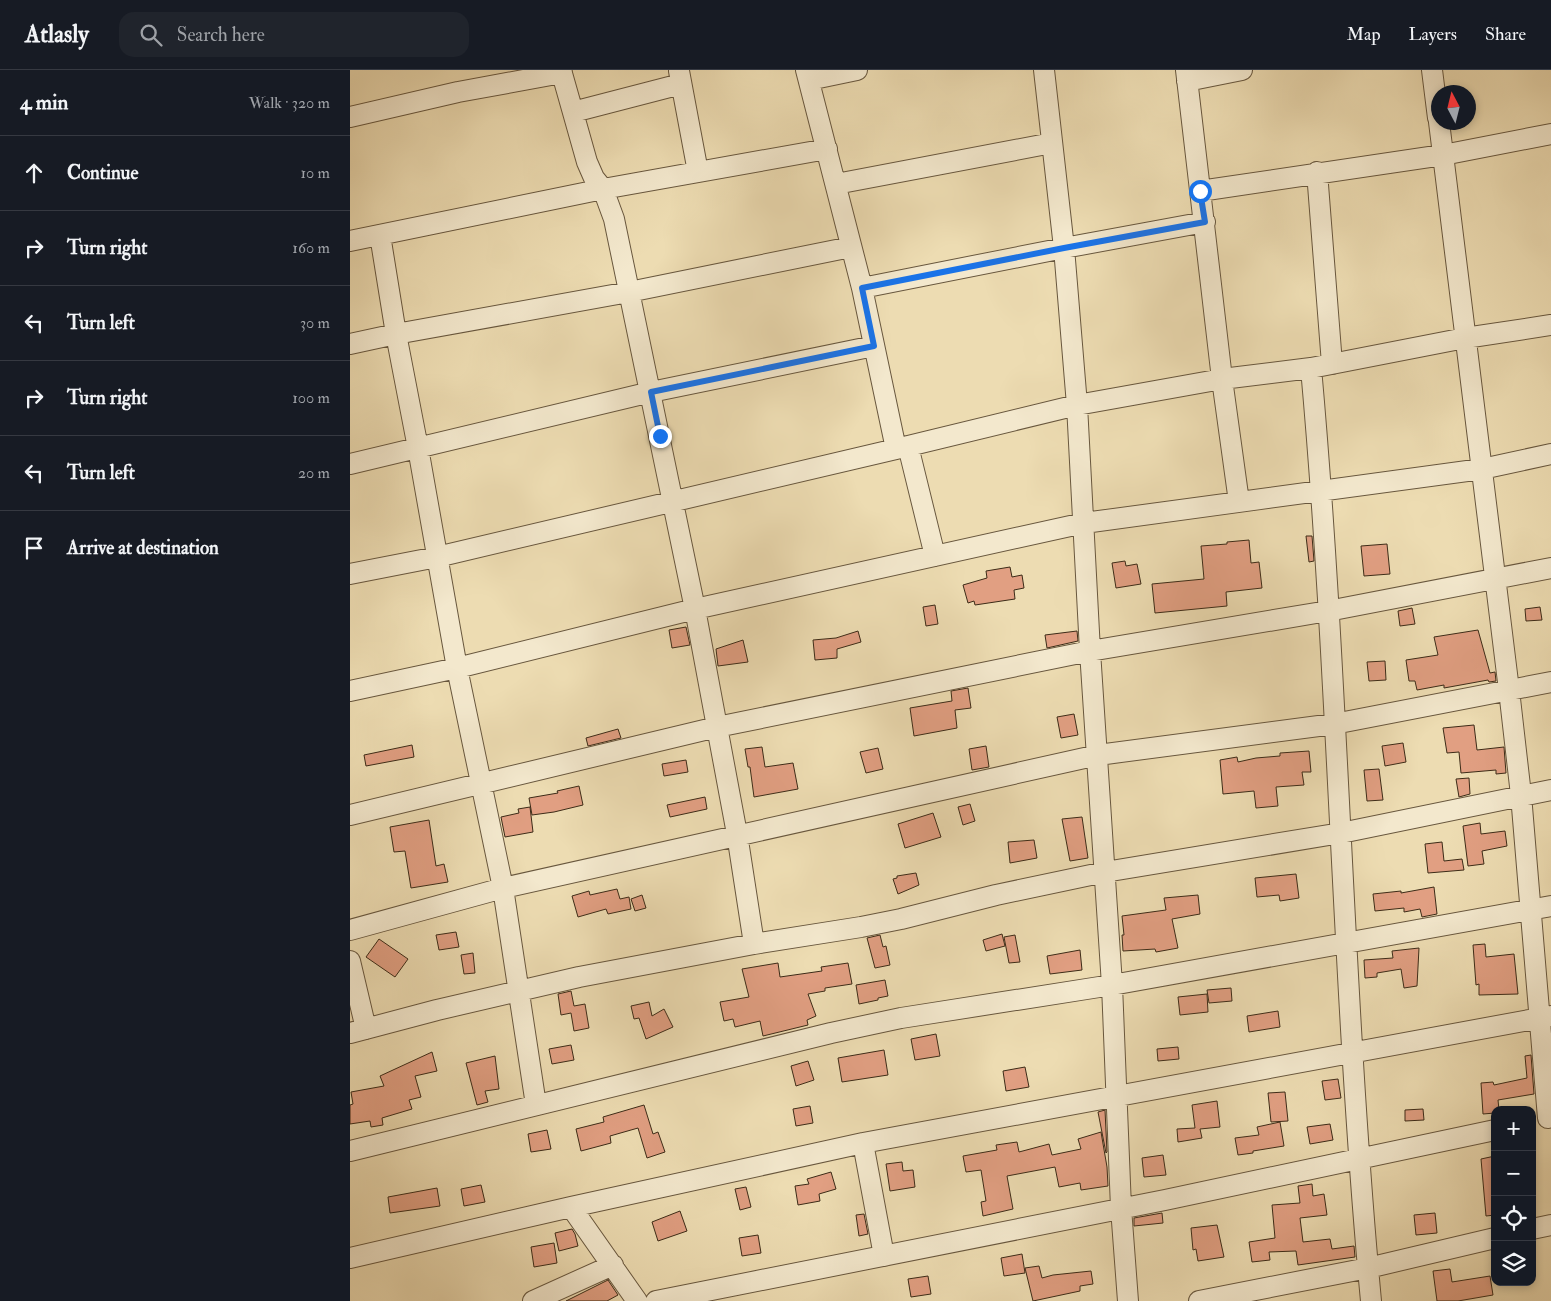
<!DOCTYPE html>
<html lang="en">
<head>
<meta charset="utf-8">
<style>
  body { margin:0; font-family:"IM FELL Double Pica",serif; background:#20242c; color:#f1f3f6 }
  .controls { position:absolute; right:15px; bottom:15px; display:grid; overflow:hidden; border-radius:10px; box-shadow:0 2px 8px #0003 }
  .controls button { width:45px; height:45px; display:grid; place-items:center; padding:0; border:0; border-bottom:1px solid #363941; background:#171b24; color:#f1f3f6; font:25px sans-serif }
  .compass { position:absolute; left:1081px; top:15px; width:45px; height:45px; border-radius:50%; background:#171b24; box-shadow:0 2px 8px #0003; rotate:353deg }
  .stop { position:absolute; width:15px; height:15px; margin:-11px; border:4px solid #1a73e8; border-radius:50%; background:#fff }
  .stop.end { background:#1a73e8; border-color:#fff; box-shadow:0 1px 5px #0008 }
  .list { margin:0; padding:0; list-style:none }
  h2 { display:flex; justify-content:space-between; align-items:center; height:65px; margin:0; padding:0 20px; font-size:21px }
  h2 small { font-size:16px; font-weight:400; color:#9ea1a6 }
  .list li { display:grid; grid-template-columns:32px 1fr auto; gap:15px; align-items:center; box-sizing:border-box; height:75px; padding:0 20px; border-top:1px solid #363941 }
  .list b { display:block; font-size:19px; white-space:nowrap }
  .list em { font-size:16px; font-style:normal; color:#9ea1a6 }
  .icon { flex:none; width:28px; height:28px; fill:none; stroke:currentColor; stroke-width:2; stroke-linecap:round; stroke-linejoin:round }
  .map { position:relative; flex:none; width:1201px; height:1231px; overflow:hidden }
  header { display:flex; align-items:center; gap:30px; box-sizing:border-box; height:70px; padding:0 25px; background:#171b24; border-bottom:1px solid #363941 }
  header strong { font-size:24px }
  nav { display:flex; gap:28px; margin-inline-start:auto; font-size:18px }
  .search { width:350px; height:45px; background:#20242c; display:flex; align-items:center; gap:12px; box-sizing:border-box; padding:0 18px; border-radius:15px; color:#9ea1a6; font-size:19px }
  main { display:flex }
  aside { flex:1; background:#171b24 }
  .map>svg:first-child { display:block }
  .building { fill:#e19f82; stroke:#3c2b17 }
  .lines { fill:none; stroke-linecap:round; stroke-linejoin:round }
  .minor-casing { stroke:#68573e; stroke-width:22 }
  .minor { stroke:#f3e8cd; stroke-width:20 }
  .route { stroke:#1a73e8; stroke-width:6 }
</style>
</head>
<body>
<header>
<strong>Atlasly</strong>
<div class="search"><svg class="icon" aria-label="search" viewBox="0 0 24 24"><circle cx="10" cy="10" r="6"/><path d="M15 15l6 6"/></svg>Search here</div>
<nav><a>Map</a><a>Layers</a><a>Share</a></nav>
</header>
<main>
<aside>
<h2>4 min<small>Walk · 320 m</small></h2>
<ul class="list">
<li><svg class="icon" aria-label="ahead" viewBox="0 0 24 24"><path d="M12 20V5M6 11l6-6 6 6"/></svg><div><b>Continue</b></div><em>10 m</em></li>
<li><svg class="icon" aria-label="right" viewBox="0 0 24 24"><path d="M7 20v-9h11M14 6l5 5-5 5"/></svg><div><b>Turn right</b></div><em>160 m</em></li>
<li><svg class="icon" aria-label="left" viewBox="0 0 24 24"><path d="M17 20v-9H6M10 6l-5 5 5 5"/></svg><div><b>Turn left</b></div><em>30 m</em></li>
<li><svg class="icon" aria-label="right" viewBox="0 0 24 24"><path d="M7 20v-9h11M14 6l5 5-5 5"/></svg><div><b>Turn right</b></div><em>100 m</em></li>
<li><svg class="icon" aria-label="left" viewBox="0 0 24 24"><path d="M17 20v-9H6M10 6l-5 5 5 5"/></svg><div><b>Turn left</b></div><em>20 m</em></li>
<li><svg class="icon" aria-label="arrive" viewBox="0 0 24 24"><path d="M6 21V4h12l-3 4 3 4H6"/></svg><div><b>Arrive at destination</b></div></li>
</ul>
</aside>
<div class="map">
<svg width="1201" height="1231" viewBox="0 0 1201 1231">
  <rect width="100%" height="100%" fill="#eddcb2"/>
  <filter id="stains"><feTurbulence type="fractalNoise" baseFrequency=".004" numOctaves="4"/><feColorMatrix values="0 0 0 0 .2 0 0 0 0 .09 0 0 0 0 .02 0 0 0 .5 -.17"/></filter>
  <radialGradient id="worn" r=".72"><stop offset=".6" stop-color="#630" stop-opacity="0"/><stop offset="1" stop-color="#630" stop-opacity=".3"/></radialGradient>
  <path class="building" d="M 956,466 L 962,466 L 964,491 L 959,492 Z
    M 899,470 L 901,493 L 909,492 L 912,518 L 876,522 L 877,536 L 805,543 L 802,514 L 854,509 L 851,476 L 877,474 L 877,472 Z
    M 1037,474 L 1040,504 L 1014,506 L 1011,476 Z
    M 775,491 L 776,496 L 787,494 L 791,514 L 766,518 L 762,493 Z
    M 660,497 L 662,507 L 672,505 L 674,518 L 664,520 L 665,529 L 625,535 L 624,531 L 618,533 L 613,515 L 637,508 L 636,501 Z
    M 585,535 L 588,554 L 576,556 L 573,537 Z
    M 1190,537 L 1192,550 L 1176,551 L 1175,539 Z
    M 1062,538 L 1065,554 L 1050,556 L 1048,541 Z
    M 336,557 L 340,575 L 322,578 L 319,560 Z
    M 1128,560 L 1140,603 L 1145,602 L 1146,611 L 1139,612 L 1138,610 L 1094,618 L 1094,615 L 1067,620 L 1065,611 L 1059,611 L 1056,590 L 1088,585 L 1084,567 Z
    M 508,561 L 511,572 L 487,579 L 487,588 L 465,590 L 463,570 L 486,568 Z
    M 727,561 L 728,571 L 697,578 L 695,565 Z
    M 393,570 L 398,592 L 368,596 L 366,579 Z
    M 1035,591 L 1036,610 L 1019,611 L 1017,592 Z
    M 618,618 L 621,638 L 605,640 L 607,658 L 564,666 L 560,638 L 602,631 L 601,621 Z
    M 724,644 L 728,665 L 711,668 L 707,647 Z
    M 1124,655 L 1127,680 L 1154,677 L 1156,703 L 1146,704 L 1146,700 L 1111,703 L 1109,682 L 1097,683 L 1093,658 Z
    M 268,659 L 271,668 L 238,676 L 236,668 Z
    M 1053,673 L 1056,692 L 1035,696 L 1032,676 Z
    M 62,675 L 64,687 L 16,696 L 14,685 Z
    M 636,676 L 639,697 L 622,700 L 619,679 Z
    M 412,677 L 415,697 L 443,693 L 448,719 L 404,727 L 400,697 L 398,697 L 395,679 Z
    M 528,678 L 533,699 L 516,703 L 510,682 Z
    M 959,681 L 961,702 L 952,702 L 954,715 L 926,717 L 928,736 L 906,738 L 904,721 L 873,724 L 870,690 L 887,687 L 888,692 L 906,688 L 930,686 L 930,683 Z
    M 336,690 L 338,702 L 314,706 L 312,694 Z
    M 1029,699 L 1033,730 L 1017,731 L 1014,700 Z
    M 1119,708 L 1120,724 L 1109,727 L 1106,709 Z
    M 229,716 L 233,735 L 204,742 L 182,745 L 179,728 L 208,723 L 207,721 Z
    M 355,727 L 357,739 L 320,747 L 317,735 Z
    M 620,734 L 625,751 L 613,755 L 608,737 Z
    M 180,737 L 183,762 L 155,767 L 151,747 L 169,743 L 168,739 Z
    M 583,743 L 591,767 L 555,778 L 548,754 Z
    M 732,747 L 738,788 L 720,791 L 712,749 Z
    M 79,750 L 86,796 L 94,794 L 98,812 L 61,818 L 55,781 L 44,782 L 40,757 Z
    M 1130,753 L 1131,764 L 1155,761 L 1157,776 L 1132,781 L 1134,794 L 1118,796 L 1113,756 Z
    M 684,770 L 687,788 L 660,793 L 658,772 Z
    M 1092,772 L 1094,791 L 1112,789 L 1114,800 L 1078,803 L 1075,774 Z
    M 566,803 L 569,815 L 548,824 L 543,809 L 547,808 L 547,806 Z
    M 946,804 L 949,828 L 930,831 L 929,825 L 907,827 L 905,808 Z
    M 1084,817 L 1087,844 L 1072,847 L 1070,839 L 1054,842 L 1054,838 L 1025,841 L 1023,824 L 1051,821 L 1051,823 Z
    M 267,819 L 270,829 L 279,827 L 281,839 L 258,844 L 256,839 L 228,847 L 222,826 L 239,821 L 240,825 Z
    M 292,825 L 296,838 L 285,841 L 281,829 Z
    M 848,825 L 850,844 L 822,849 L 828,878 L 806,882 L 805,879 L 773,881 L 772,865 L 774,865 L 772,846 L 816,840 L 814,828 Z
    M 106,862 L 109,877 L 89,880 L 86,865 Z
    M 652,864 L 655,876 L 636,881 L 633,870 Z
    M 530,865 L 533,877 L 536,876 L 540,895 L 525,898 L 517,868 Z
    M 665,865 L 670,892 L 659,893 L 654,867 Z
    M 29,869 L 58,889 L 45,907 L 16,887 Z
    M 1135,874 L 1136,887 L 1164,884 L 1168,924 L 1129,925 L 1129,914 L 1126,915 L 1123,875 Z
    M 1069,878 L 1067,916 L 1054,918 L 1051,899 L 1027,903 L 1027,907 L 1015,908 L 1014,890 L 1043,888 L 1042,881 Z
    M 730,880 L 732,900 L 700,904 L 697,886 Z
    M 123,883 L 125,903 L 114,904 L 111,885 Z
    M 428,893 L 430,907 L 472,901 L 471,897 L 498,893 L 502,914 L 475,918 L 475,921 L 458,924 L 466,946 L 457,950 L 458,955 L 413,966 L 410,951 L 385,957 L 383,949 L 374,951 L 370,932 L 399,927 L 392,899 Z
    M 535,910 L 538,926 L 528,928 L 528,930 L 509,934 L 506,915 Z
    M 881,918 L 882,931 L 859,933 L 857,920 Z
    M 221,921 L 224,936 L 235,934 L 239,958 L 224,961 L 221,943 L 211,945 L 208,924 Z
    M 857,924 L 858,942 L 830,945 L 828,927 Z
    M 299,932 L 302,946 L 314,939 L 323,957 L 296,969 L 289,948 L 284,949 L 281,936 Z
    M 928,941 L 930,957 L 899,962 L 897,946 Z
    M 586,964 L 590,986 L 565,990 L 561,969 Z
    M 221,975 L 224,990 L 202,994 L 199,979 Z
    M 828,977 L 829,989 L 808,991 L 807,979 Z
    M 534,980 L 538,1005 L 492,1012 L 488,988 Z
    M 82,982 L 87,1001 L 65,1006 L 71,1027 L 59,1030 L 62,1039 L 32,1048 L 33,1055 L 21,1057 L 20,1051 L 0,1054 L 0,1035 L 3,1034 L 1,1022 L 34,1016 L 30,1006 Z
    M 1181,985 L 1184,1024 L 1148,1030 L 1149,1040 L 1145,1040 L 1145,1043 L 1133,1044 L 1131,1013 L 1143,1012 L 1144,1015 L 1177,1008 L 1175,986 Z
    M 145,986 L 149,1019 L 135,1021 L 138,1032 L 127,1035 L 116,993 Z
    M 458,991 L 464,1010 L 446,1016 L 441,996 Z
    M 675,997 L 679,1017 L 656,1021 L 653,1001 Z
    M 988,1009 L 991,1028 L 975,1030 L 972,1011 Z
    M 935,1022 L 938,1051 L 921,1052 L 918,1023 Z
    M 867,1031 L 870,1057 L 850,1059 L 852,1068 L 828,1072 L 827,1059 L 845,1058 L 842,1035 Z
    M 294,1035 L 303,1064 L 308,1062 L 315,1082 L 297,1088 L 288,1058 L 260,1066 L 261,1073 L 231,1081 L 226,1059 L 254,1052 L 253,1047 Z
    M 460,1036 L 463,1053 L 446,1056 L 443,1039 Z
    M 1073,1039 L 1074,1050 L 1055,1051 L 1055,1040 Z
    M 755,1040 L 757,1082 L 756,1083 L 748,1042 Z
    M 930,1052 L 934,1076 L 903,1081 L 903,1083 L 888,1085 L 885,1068 L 909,1065 L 907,1057 Z
    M 980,1054 L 983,1070 L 960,1074 L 957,1057 Z
    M 197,1060 L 201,1079 L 181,1082 L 178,1064 Z
    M 751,1062 L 757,1097 L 758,1116 L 731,1120 L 730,1113 L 709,1117 L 705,1097 L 657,1106 L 663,1139 L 633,1146 L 631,1132 L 636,1131 L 631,1100 L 616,1102 L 613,1086 L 647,1080 L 646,1075 L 667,1072 L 669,1082 L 699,1074 L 702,1085 L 731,1079 L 728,1069 Z
    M 813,1085 L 816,1105 L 794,1107 L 792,1088 Z
    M 1145,1086 L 1145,1145 L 1136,1146 L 1131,1089 Z
    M 552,1092 L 553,1101 L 563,1100 L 565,1117 L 540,1121 L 536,1094 Z
    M 481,1102 L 486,1119 L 469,1124 L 470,1131 L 448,1135 L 445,1116 L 459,1114 L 457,1109 Z
    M 962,1114 L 963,1126 L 974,1124 L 977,1145 L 950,1148 L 953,1172 L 980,1169 L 982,1179 L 1004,1176 L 1005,1187 L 948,1195 L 946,1181 L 919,1182 L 920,1190 L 902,1192 L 899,1172 L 925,1168 L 922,1135 L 950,1133 L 948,1116 Z
    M 131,1115 L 135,1132 L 114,1136 L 111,1119 Z
    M 396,1117 L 401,1137 L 390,1140 L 385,1119 Z
    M 87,1118 L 90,1136 L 40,1143 L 38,1127 Z
    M 330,1141 L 337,1161 L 308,1171 L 302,1152 Z
    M 812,1143 L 813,1153 L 784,1156 L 784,1148 Z
    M 1085,1143 L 1087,1163 L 1066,1165 L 1064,1145 Z
    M 514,1144 L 518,1164 L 509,1166 L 506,1145 Z
    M 867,1155 L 874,1187 L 848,1191 L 846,1179 L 843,1180 L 841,1158 Z
    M 222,1159 L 225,1164 L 228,1176 L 209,1181 L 205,1163 Z
    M 408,1165 L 411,1183 L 392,1186 L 389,1168 Z
    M 204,1173 L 207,1193 L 184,1197 L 181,1177 Z
    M 672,1184 L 675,1203 L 654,1206 L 651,1188 Z
    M 689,1196 L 692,1208 L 703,1205 L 741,1201 L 743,1214 L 730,1216 L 730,1221 L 683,1231 L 675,1198 Z
    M 1100,1199 L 1102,1212 L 1140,1206 L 1143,1225 L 1108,1231 L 1087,1231 L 1083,1201 Z
    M 578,1206 L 581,1224 L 561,1227 L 558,1209 Z
    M 258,1210 L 268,1225 L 257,1231 L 216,1231 Z"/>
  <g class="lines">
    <g class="minor-casing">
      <path id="minor" d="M 211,0 L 237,92 L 244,108 L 253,119 L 264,149 L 345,539 L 387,764 L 404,874
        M 456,0 L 512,218 L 546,379
        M 694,0 L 714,178 L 727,335 L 740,581 L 762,915 L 771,1138 L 778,1231
        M 836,0 L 872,309 L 889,432
        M 1082,0 L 1088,48
        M 329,1 L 348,102
        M 459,10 L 507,0
        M 837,11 L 892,0
        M 223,42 L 331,14
        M 0,47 L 108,22 L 212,3
        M 1089,52 L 1159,620 L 1171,725 L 1198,1048
        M 967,102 L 982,294
        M 486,114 L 702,73
        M 850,121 L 1093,85 L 1201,64
        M 30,165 L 46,264 L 68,378 L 107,598 L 153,818 L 186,1035
        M 0,171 L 253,119 L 477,79
        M 512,218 L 714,178 L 855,152
        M 0,274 L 46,264 L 279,222 L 501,177
        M 961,298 C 989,608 992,921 1021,1231
        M 558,376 L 585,486
        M 0,394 L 301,322 L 524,276
        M 0,504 L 87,487 L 546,379 L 727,335 L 872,309 L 961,298 L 1115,268 L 1201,255
        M 0,621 L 107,598 L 345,539 L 734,453 L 1132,399 L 1201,384
        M 0,745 L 367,657 L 740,581 L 978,541 L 1201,498
        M 0,860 L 153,818 L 748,685 L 984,654 L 1201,612
        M 0,891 L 16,959
        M 0,963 L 87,940 L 229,907 L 404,874 L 511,857 L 551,849 L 646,825 L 755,802 L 991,763 L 1201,720
        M 513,1073 L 534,1186
        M 0,1081 L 481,963 L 551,948 L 762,915 L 1201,836
        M 221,1137 L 287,1231
        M 1182,1159 L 1201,1155
        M 0,1188 L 221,1137 L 513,1073 L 1201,946
        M 183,1231 L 263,1195
        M 306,1231 L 815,1130 L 1145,1060
        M 849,1231 L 1018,1198 L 1145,1168"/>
    </g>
    <use href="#minor" class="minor"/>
  </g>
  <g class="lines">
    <path class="route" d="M 310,366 L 301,322 L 524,276 L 512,218 L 714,178 L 855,152 L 850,121"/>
  </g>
  <rect width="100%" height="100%" filter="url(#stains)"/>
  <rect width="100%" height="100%" fill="url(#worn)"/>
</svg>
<div class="controls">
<button>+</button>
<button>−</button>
<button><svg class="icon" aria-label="locate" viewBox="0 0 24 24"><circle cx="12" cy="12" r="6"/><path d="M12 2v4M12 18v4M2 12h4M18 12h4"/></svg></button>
<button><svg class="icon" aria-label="layers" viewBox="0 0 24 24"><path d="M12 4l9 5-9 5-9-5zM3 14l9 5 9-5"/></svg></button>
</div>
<svg class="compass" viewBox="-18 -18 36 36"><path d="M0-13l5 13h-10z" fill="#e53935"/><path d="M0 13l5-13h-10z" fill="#9ea1a6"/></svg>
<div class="stop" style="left:850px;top:121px"></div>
<div class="stop end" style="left:310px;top:366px"></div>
</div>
</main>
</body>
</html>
